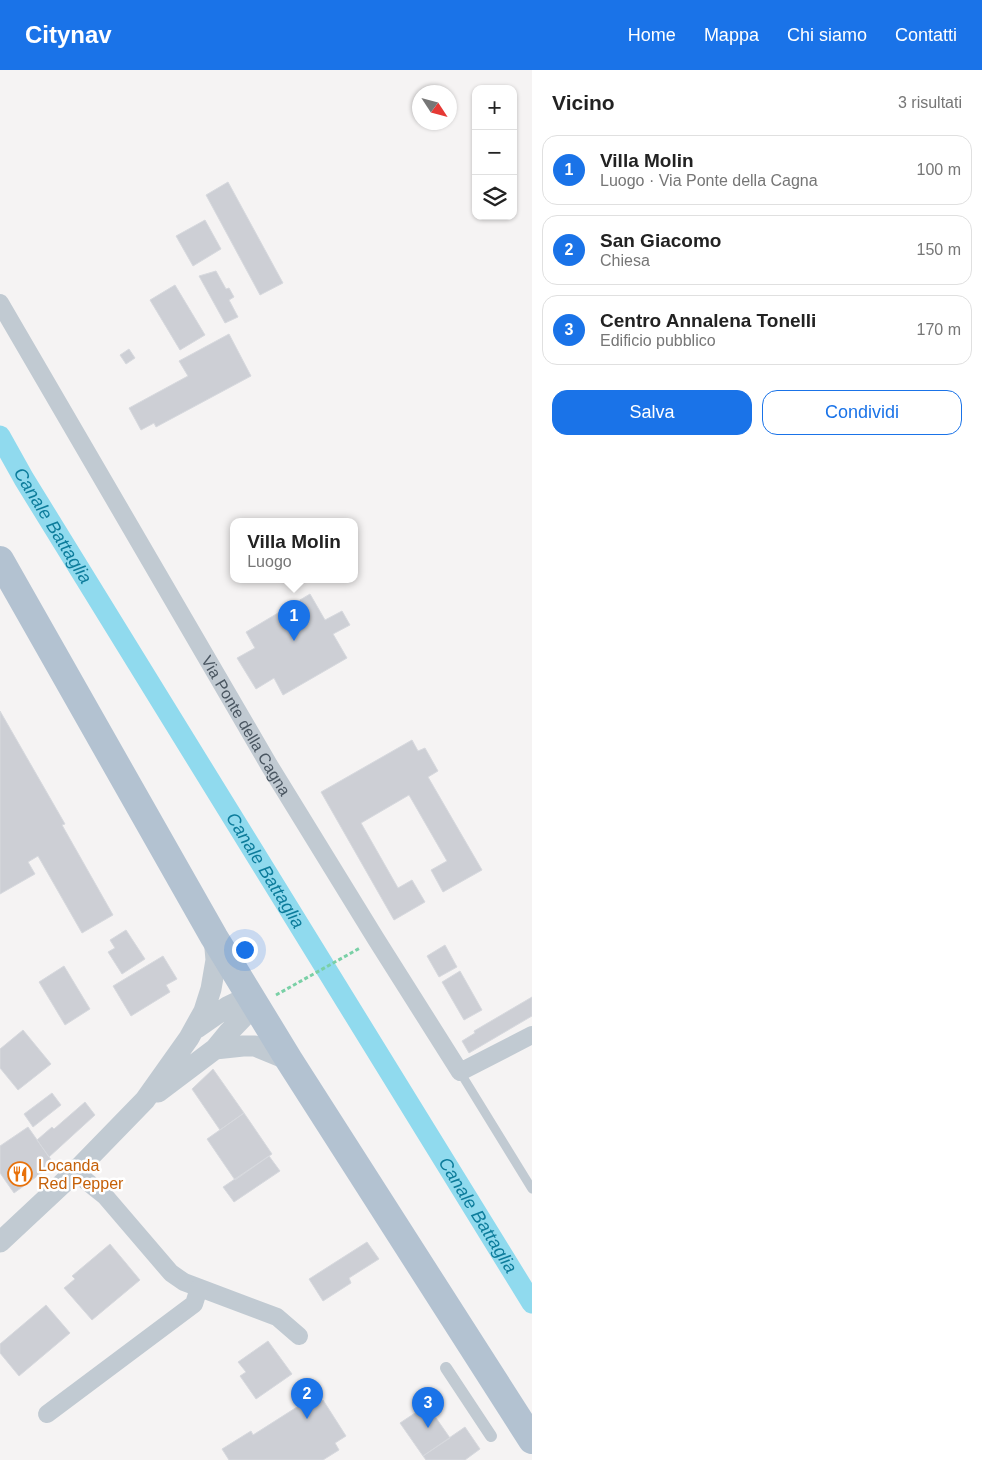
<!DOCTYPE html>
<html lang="it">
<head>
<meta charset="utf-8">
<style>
  body { margin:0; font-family:Arial,sans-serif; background:#f6f6f6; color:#222 }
  .controls { position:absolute; right:15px; top:15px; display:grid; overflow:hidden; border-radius:10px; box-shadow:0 1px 4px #0004 }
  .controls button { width:45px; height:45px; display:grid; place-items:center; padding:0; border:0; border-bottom:1px solid #e0e0e0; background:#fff; color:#222; font:25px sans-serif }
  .compass { position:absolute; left:412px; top:15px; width:45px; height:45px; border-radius:50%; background:#fff; box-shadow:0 1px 4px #0004; rotate:126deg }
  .you { position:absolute; left:244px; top:879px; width:18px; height:18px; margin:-12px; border:4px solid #fff; border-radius:50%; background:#1a73e8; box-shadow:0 0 0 8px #1a73e833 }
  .badge { display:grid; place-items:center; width:32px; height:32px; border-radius:50%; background:#1a73e8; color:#fff; font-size:16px; font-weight:700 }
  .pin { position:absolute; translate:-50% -41px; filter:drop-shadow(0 1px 2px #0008) }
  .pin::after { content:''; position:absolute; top:26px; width:18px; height:15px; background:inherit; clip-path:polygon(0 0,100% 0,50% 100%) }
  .popup { position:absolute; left:230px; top:448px; width:128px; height:65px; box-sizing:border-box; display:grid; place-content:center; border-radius:10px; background:#fff; filter:drop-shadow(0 1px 4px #0005); font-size:16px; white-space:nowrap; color:#767676 }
  .popup b { font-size:19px; color:#222 }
  .popup::after { content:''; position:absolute; left:50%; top:100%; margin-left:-10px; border:10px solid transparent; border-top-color:#fff }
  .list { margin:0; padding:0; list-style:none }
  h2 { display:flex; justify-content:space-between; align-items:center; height:65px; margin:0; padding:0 20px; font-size:21px }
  h2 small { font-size:16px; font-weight:400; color:#767676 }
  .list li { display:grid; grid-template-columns:32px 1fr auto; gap:15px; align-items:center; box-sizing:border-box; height:70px; margin:0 10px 10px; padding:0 10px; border:1px solid #e0e0e0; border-radius:15px }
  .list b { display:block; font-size:19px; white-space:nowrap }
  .list p { margin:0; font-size:16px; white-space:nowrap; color:#767676 }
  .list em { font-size:16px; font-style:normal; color:#767676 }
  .actions { display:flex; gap:10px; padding:15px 20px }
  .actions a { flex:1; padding:11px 0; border:1px solid #1a73e8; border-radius:15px; text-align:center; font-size:18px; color:#1a73e8 }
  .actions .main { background:#1a73e8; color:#fff }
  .icon { flex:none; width:28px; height:28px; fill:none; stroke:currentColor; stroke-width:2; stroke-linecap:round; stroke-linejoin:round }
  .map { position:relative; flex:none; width:532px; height:1390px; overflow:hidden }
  header { display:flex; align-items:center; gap:30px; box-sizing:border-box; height:70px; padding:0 25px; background:#1a73e8; color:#fff }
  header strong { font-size:24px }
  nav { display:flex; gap:28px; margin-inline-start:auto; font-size:18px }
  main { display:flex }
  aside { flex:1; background:#fff }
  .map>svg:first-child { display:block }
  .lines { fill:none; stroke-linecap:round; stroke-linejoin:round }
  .canal { stroke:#90daee; stroke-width:21 }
  .building { fill:#cdcfd5; stroke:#d7d9de }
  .path { stroke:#7ad0a6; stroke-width:3; stroke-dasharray:4 2.5; stroke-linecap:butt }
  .service { stroke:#c1cad2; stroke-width:9 }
  .pedestrian { stroke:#c1cad2; stroke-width:12 }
  .minor { stroke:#c1cad2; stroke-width:18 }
  .tertiary { stroke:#c1cad2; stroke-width:21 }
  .primary { stroke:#b3c2d1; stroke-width:28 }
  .labels { text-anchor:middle; stroke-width:5; stroke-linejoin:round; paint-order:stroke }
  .street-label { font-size:16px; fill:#4a5661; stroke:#fff }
  .food-label { font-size:16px; fill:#c56008; stroke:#fff; text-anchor:start }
  .water-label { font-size:18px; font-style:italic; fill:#0c7c9b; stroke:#fff }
</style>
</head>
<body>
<header>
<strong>Citynav</strong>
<nav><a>Home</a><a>Mappa</a><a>Chi siamo</a><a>Contatti</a></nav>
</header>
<main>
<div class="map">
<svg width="532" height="1390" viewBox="0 0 532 1390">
  <rect width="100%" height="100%" fill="#f5f3f3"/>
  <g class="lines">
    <path class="canal" id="s1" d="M 0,366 L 24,409 L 532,1233"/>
  </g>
  <path class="building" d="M 228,112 L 283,213 L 260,225 L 206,125 Z
    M 205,150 L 221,179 L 193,196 L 176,166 Z
    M 216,201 L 226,219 L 229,218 L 234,227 L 229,230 L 238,247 L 225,253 L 199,206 Z
    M 175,215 L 205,265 L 180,280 L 150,230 Z
    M 229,264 L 251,306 L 156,357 L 154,353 L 141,360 L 129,338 L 188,306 L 179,291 Z
    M 129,279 L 135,288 L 126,294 L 120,285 Z
    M 310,524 L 325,550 L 342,541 L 350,555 L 333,564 L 347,588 L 283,625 L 274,608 L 256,619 L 237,588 L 255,578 L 246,562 Z
    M 0,641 L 65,754 L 62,755 L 113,845 L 82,863 L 38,786 L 28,792 L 35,804 L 0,824 Z
    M 412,670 L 418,681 L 425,678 L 438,701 L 428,707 L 482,800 L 443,822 L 431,800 L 447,791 L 409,725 L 361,753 L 398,818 L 412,810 L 425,832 L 394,850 L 321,722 Z
    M 126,860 L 145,889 L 122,904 L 108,882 L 115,878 L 110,870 Z
    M 445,875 L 457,897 L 439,907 L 427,886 Z
    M 163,886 L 177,909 L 166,915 L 170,922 L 131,946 L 113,916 Z
    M 64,896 L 90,939 L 65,955 L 39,912 Z
    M 460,901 L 482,940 L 464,950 L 442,912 Z
    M 532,927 L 532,946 L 469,983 L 462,971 L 475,963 L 474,961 Z
    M 23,960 L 51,994 L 18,1020 L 0,998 L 0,979 Z
    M 213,999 L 244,1043 L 220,1060 L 192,1019 Z
    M 52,1023 L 61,1035 L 33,1057 L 24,1044 Z
    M 85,1032 L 95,1045 L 49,1087 L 37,1070 L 52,1057 L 54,1059 Z
    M 244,1043 L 272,1084 L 235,1110 L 207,1069 Z
    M 28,1057 L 54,1094 L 14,1123 L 0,1103 L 0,1076 Z
    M 269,1086 L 280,1101 L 234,1132 L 223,1117 Z
    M 367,1172 L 379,1189 L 349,1208 L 351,1213 L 323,1231 L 309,1209 Z
    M 110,1174 L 140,1210 L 92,1250 L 64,1218 L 75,1209 L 72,1206 Z
    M 46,1235 L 70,1263 L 19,1306 L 0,1283 L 0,1274 Z
    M 268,1271 L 292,1304 L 256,1329 L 240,1306 L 246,1302 L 238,1292 Z
    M 308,1330 L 312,1336 L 323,1330 L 346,1366 L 335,1373 L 339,1380 L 323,1390 L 229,1390 L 222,1379 L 251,1361 L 253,1365 Z
    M 427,1335 L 450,1368 L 423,1386 L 400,1353 Z
    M 465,1357 L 480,1379 L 465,1390 L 426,1390 L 423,1386 Z"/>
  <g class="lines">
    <path class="path" d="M 276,925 L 360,878"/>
    <path class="service" d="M 460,1002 L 532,1119"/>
    <path class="pedestrian" d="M 446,1298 L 491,1366"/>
    <g class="minor">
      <path id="s2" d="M 0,233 L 269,695 L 376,869 L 460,1002 L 532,965"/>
      <path d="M 75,1102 L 105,1126 L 171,1203 L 184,1212 L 277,1247 L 299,1266"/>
      <path d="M 47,1344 L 194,1234 L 199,1218"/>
    </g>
    <path class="tertiary" d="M 197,958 L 227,937 L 250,926
      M 215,979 L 243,976 L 255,976 L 289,990
      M 158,1022 L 215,979 L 229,962 L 255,935
      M 0,1172 L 75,1102 L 145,1030 L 189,968 L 204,941 L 211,919 L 216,890 L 214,867"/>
    <path class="primary" d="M 0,490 L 214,867 L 289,990 L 532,1370"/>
  </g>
  <defs>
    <g id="restaurant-ring" transform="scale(1.25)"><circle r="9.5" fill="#fff" stroke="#e8710a" stroke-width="1.5"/><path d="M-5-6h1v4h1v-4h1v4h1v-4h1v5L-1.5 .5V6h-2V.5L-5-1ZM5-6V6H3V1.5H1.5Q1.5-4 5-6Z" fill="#e8710a"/></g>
  </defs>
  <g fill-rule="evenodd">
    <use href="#restaurant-ring" x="20" y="1104"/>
  </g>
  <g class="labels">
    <g class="street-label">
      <text dy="6" stroke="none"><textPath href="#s2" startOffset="489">Via Ponte della Cagna</textPath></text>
    </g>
    <g class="food-label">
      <text x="38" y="1101">Locanda<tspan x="38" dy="18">Red Pepper</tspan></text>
    </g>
    <g class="water-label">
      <text dy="6" stroke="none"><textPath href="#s1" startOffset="104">Canale Battaglia</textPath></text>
      <text dy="6" stroke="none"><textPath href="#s1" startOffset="509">Canale Battaglia</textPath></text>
      <text dy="6" stroke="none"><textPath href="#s1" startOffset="914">Canale Battaglia</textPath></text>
    </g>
  </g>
</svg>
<div class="controls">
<button>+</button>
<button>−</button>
<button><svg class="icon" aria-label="layers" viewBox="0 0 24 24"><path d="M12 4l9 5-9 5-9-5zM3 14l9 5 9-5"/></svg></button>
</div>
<svg class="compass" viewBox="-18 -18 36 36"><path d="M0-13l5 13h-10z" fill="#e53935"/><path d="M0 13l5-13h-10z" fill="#767676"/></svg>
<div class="you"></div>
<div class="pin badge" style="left:294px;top:571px">1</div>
<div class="popup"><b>Villa Molin</b>Luogo</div>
<div class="pin badge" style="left:307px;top:1349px">2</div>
<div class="pin badge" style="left:428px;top:1358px">3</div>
</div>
<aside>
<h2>Vicino<small>3 risultati</small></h2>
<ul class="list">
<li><span class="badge">1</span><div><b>Villa Molin</b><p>Luogo · Via Ponte della Cagna</p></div><em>100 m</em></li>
<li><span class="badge">2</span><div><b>San Giacomo</b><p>Chiesa</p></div><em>150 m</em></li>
<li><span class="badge">3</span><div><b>Centro Annalena Tonelli</b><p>Edificio pubblico</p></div><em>170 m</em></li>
</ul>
<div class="actions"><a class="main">Salva</a><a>Condividi</a></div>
</aside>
</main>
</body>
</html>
